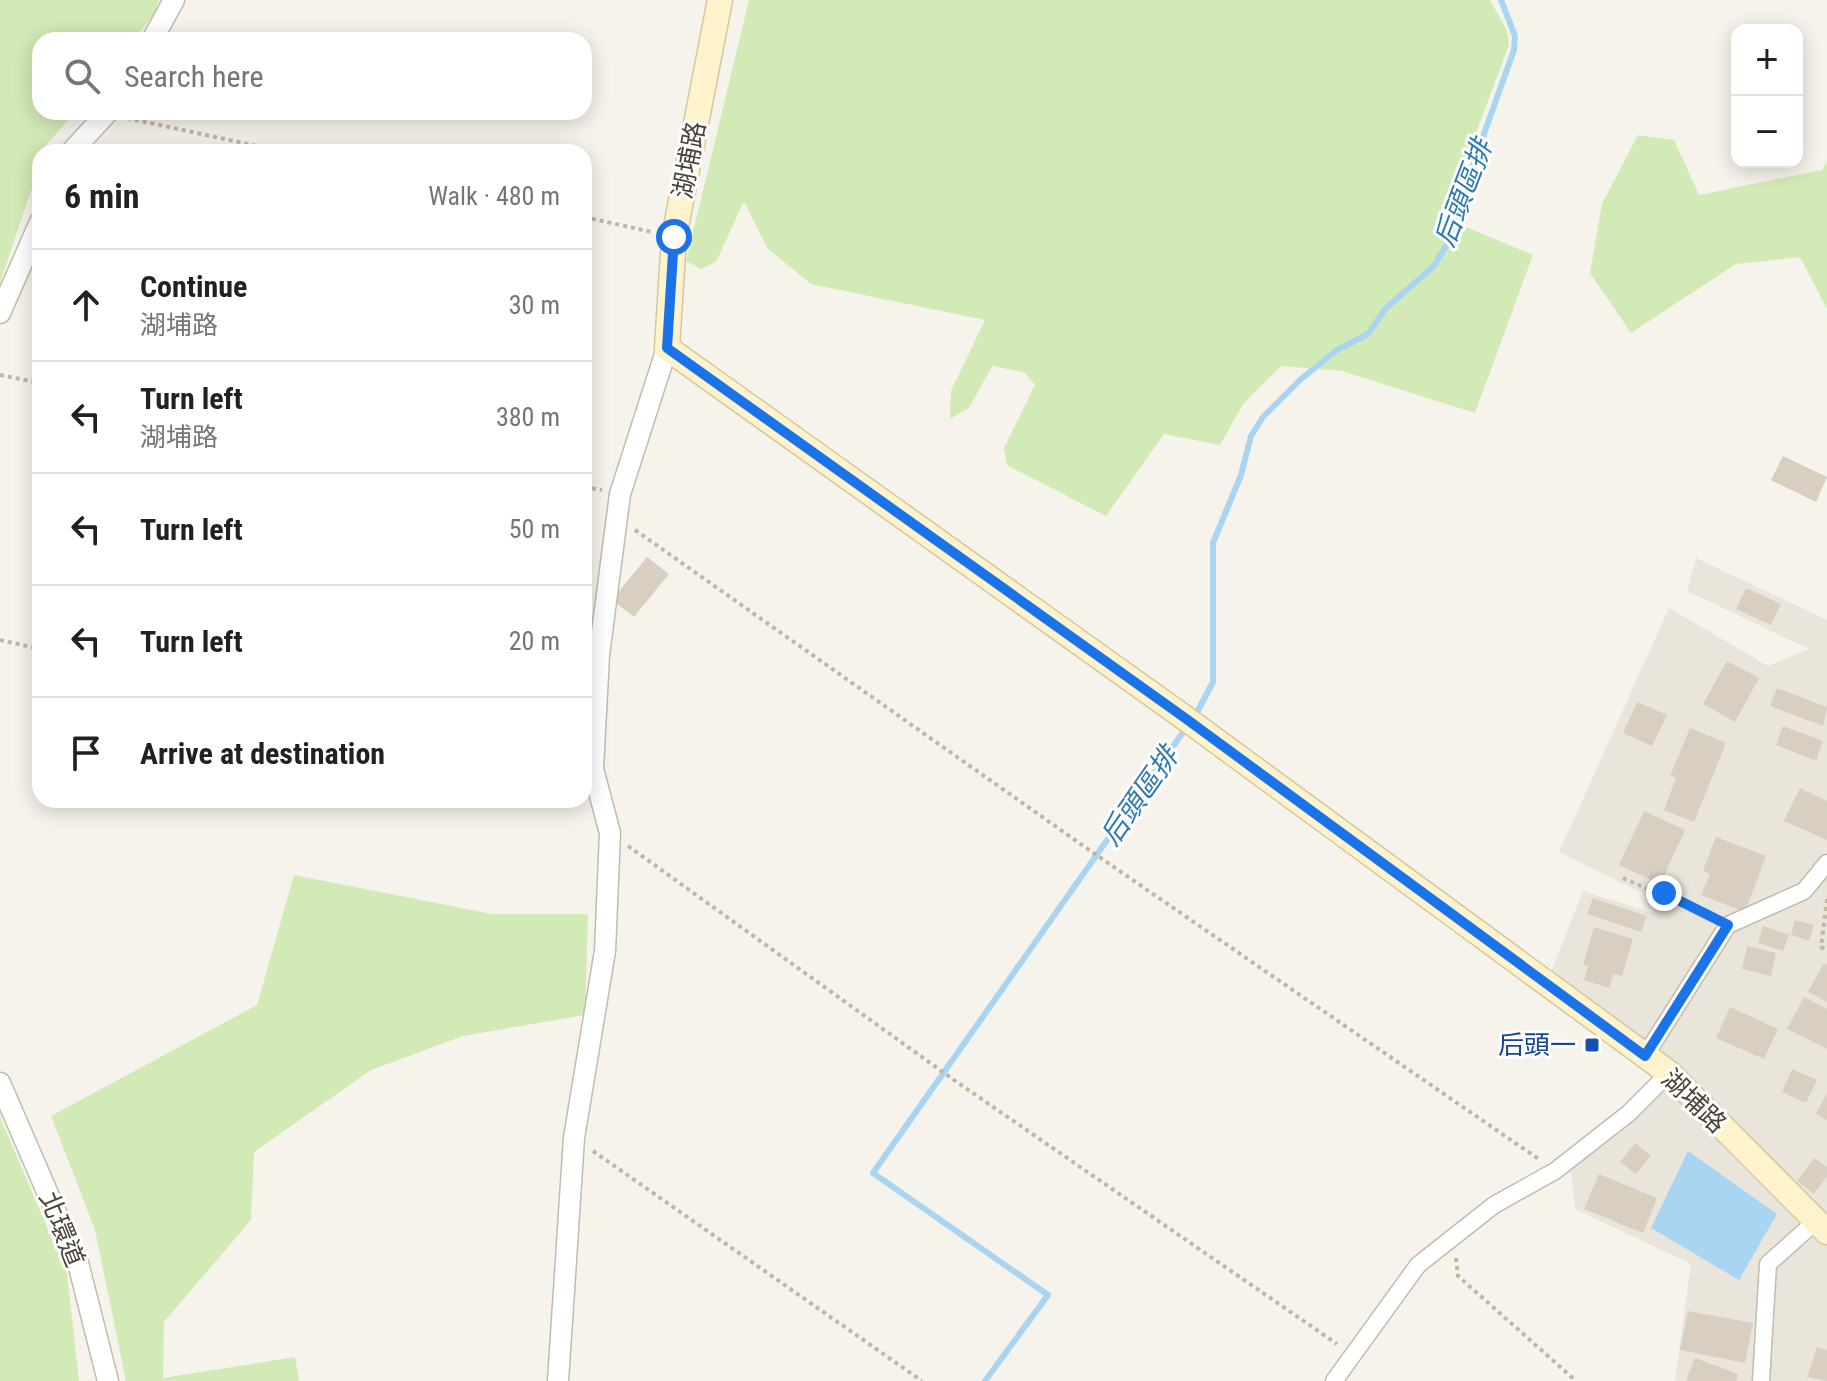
<!DOCTYPE html>
<html lang="en">
<head>
<meta charset="utf-8">
<style>
  body { margin:0; font-family:"Roboto Condensed","Noto Sans TC",sans-serif; background:#f2f2f2; color:#202124 }
  .controls { position:absolute; right:24px; top:24px; display:grid; overflow:hidden; border-radius:16px; box-shadow:0 4px 20px #0003 }
  .controls button { width:72px; height:72px; display:grid; place-items:center; padding:0; border:0; border-bottom:2px solid #e0e0e0; background:#fff; color:#202124; font:40px sans-serif }
  .stop { position:absolute; width:24px; height:24px; margin:-18px; border:6px solid #1a73e8; border-radius:50%; background:#fff }
  .stop.end { background:#1a73e8; border-color:#fff; box-shadow:0 2px 8px #0008 }
  .list { margin:0; padding:0; list-style:none }
  h2 { display:flex; justify-content:space-between; align-items:center; height:104px; margin:0; padding:0 32px; font-size:34px }
  h2 small { font-size:26px; font-weight:400; color:#757577 }
  .list li { display:grid; grid-template-columns:52px 1fr auto; gap:24px; align-items:center; box-sizing:border-box; height:112px; padding:0 32px; border-top:2px solid #e0e0e0 }
  .list b { display:block; font-size:30px; white-space:nowrap }
  .list p { margin:0; font-size:26px; white-space:nowrap; color:#757577 }
  .list em { font-size:26px; font-style:normal; color:#757577 }
  .icon { flex:none; width:44px; height:44px; fill:none; stroke:currentColor; stroke-width:2; stroke-linecap:round; stroke-linejoin:round }
  .map { position:relative; flex:none; width:1827px; height:1381px; overflow:hidden }
  .search { position:absolute; background:#fff; box-shadow:0 4px 20px #0003; left:32px; top:32px; width:560px; height:88px; display:flex; align-items:center; gap:20px; box-sizing:border-box; padding:0 28px; border-radius:24px; color:#757577; font-size:30px }
  .panel { position:absolute; background:#fff; box-shadow:0 4px 20px #0003; left:32px; top:144px; width:560px; height:664px; border-radius:24px }
  .map>svg:first-child { display:block }
  .residential { fill:#eae5da }
  .green { fill:#d2eab5 }
  .water { fill:#a9d4f2 }
  .lines { fill:none; stroke-linecap:round; stroke-linejoin:round }
  .stream { stroke:#a9d4f2; stroke-width:6 }
  .building { fill:#d8cfc1 }
  .minor-casing { stroke:#c2bbae; stroke-width:19 }
  .tertiary-casing { stroke:#c2bbae; stroke-width:23 }
  .secondary-casing { stroke:#d6c79b; stroke-width:27 }
  .path { stroke:#c4b79f; stroke-width:4; stroke-dasharray:4 4; stroke-linecap:butt }
  .minor { stroke:#fff; stroke-width:16 }
  .tertiary { stroke:#fff; stroke-width:20 }
  .secondary { stroke:#fff3cd; stroke-width:24 }
  .route { stroke:#1a73e8; stroke-width:10 }
  .transit-dot { fill:#1a4fb4; stroke:#fff; stroke-width:3 }
  .labels { text-anchor:middle; stroke-width:6; stroke-linejoin:round; paint-order:stroke }
  .street-label { font-size:26px; fill:#4b4439; stroke:#fff }
  .transit-label { font-size:26px; fill:#164399; stroke:#fff; text-anchor:end }
  .water-label { font-size:28px; font-style:italic; fill:#2e7ab2; stroke:#fff }
</style>
</head>
<body>
<div class="map">
<svg width="1827" height="1381" viewBox="0 0 1827 1381">
  <rect width="100%" height="100%" fill="#f6f3ec"/>
  <path class="residential" d="M 1696,558 L 1827,620 L 1827,1381 L 1675,1381 L 1691,1264 L 1575,1209 L 1571,1170 L 1685,1074 L 1551,972 L 1583,891 L 1652,913 L 1659,901 L 1559,852 L 1669,608 L 1768,666 L 1809,649 L 1687,591 Z"/>
  <path class="green" d="M 0,0 L 159,0 L 155,13 L 133,40 L 40,40 L 40,112 L 75,112 L 40,152 L 40,164 L 0,283 Z
    M 749,0 L 1490,0 L 1507,31 L 1509,45 L 1444,218 L 1533,255 L 1475,413 L 1342,371 L 1281,366 L 1243,404 L 1220,445 L 1164,434 L 1106,516 L 1007,465 L 1004,448 L 1035,385 L 1024,372 L 992,366 L 969,408 L 950,419 L 951,391 L 985,320 L 811,284 L 767,248 L 744,201 L 716,262 L 701,269 L 686,261 Z
    M 1638,135 L 1674,140 L 1699,195 L 1822,170 L 1827,161 L 1827,309 L 1800,257 L 1736,264 L 1631,333 L 1590,273 L 1602,204 Z
    M 294,875 L 492,914 L 588,914 L 585,1015 L 463,1036 L 371,1070 L 254,1152 L 251,1220 L 164,1322 L 163,1378 L 295,1357 L 299,1381 L 126,1381 L 95,1230 L 51,1116 L 257,1005 Z
    M 0,1117 L 67,1274 L 79,1381 L 0,1381 Z"/>
  <path class="water" d="M 1688,1151 L 1777,1214 L 1739,1280 L 1651,1228 Z"/>
  <g class="lines">
    <path class="stream" d="M 1195,716 L 1213,682 L 1213,543 L 1241,475 L 1251,436 L 1263,417 L 1300,380 L 1337,350 L 1368,334 L 1386,308 L 1434,266 L 1451,237 L 1460,201 L 1514,50 L 1515,36 L 1501,0
      M 985,1381 L 1048,1295 L 873,1173 L 1188,725"/>
  </g>
  <path class="building" d="M 1783,456 L 1827,477 L 1816,502 L 1771,480 Z
    M 647,557 L 669,574 L 634,617 L 612,600 Z
    M 1746,588 L 1781,604 L 1771,625 L 1736,609 Z
    M 1727,661 L 1759,678 L 1735,722 L 1703,704 Z
    M 1777,688 L 1827,707 L 1823,726 L 1770,706 Z
    M 1637,702 L 1667,715 L 1652,746 L 1623,733 Z
    M 1783,726 L 1823,741 L 1816,761 L 1776,745 Z
    M 1690,728 L 1726,743 L 1694,822 L 1664,810 L 1676,778 L 1670,776 Z
    M 1800,788 L 1827,801 L 1827,840 L 1784,821 Z
    M 1644,811 L 1685,830 L 1660,884 L 1619,865 Z
    M 1716,837 L 1766,856 L 1745,912 L 1701,895 L 1710,874 L 1703,871 Z
    M 1593,898 L 1647,916 L 1641,932 L 1587,914 Z
    M 1795,920 L 1814,925 L 1809,941 L 1791,935 Z
    M 1763,926 L 1789,935 L 1783,951 L 1758,943 Z
    M 1594,927 L 1633,939 L 1622,976 L 1613,974 L 1609,988 L 1584,980 L 1588,966 L 1583,965 Z
    M 1747,946 L 1776,953 L 1771,976 L 1742,969 Z
    M 1824,963 L 1827,965 L 1827,1002 L 1808,992 Z
    M 1804,997 L 1827,1009 L 1827,1049 L 1787,1029 Z
    M 1730,1007 L 1778,1029 L 1764,1059 L 1716,1038 Z
    M 1792,1069 L 1817,1080 L 1806,1103 L 1782,1092 Z
    M 1827,1093 L 1827,1120 L 1816,1114 Z
    M 1635,1143 L 1651,1156 L 1636,1174 L 1620,1162 Z
    M 1814,1158 L 1827,1167 L 1827,1176 L 1814,1194 L 1797,1181 Z
    M 1599,1174 L 1657,1198 L 1643,1233 L 1584,1209 Z
    M 1688,1311 L 1753,1323 L 1745,1363 L 1680,1350 Z
    M 1817,1347 L 1827,1350 L 1827,1381 L 1807,1377 Z
    M 1695,1358 L 1738,1374 L 1736,1381 L 1686,1381 Z"/>
  <g class="lines">
    <g class="minor-casing">
      <path id="minor" d="M 1645,1056 L 1728,925 L 1804,891 L 1827,863
        M 1334,1381 L 1418,1265 L 1494,1205 L 1555,1171 L 1629,1113 L 1669,1073
        M 1761,1381 L 1768,1264 L 1815,1222"/>
    </g>
    <g class="tertiary-casing">
      <path id="tertiary" d="M 152,40 L 174,0
        M 71,152 L 108,112
        M 0,313 L 40,222
        M 0,1083 L 78,1263 L 108,1381
        M 558,1381 L 574,1138 L 605,951 L 610,833 L 593,769 L 599,655 L 620,494 L 667,348"/>
    </g>
    <g class="secondary-casing">
      <path id="secondary" d="M 720,0 L 674,237 L 667,348 L 1185,718 L 1669,1073 L 1827,1232"/>
    </g>
    <path class="path" d="M 127,118 L 285,152
      M 584,217 L 652,232
      M 0,375 L 40,383
      M 584,487 L 602,490
      M 635,530 L 1092,852 L 1540,1160
      M 0,640 L 40,649
      M 628,846 L 954,1080 L 1337,1344
      M 1623,878 L 1711,917
      M 1827,899 L 1821,947 L 1827,950
      M 593,1151 L 922,1381
      M 1456,1258 L 1458,1276 L 1576,1381"/>
    <use href="#minor" class="minor"/>
    <use href="#tertiary" class="tertiary"/>
    <use href="#secondary" class="secondary"/>
  </g>
  <g class="lines">
    <path class="route" d="M 674,237 L 667,348 L 1185,718 L 1645,1056 L 1728,925 L 1664,893"/>
  </g>
  <rect class="transit-dot" x="1584" y="1037" width="16" height="16" rx="4"/>
  <g class="labels">
    <g class="street-label">
      <text transform="translate(689 160) rotate(-79)" y="9">湖埔路</text>
      <text transform="translate(1694 1101) rotate(44)" y="9">湖埔路</text>
      <text transform="translate(62 1229) rotate(68)" y="9">北環道</text>
    </g>
    <g class="transit-label">
      <text x="1576" y="1054">后頭一</text>
    </g>
    <g class="water-label">
      <text transform="translate(1463 193) rotate(-69)" y="10">后頭區排</text>
      <text transform="translate(1139 796) rotate(-55)" y="10">后頭區排</text>
    </g>
  </g>
</svg>
<div class="controls">
<button>+</button>
<button>−</button>
</div>
<div class="stop" style="left:674px;top:237px"></div>
<div class="stop end" style="left:1664px;top:893px"></div>
<div class="search"><svg class="icon" aria-label="search" viewBox="0 0 24 24"><circle cx="10" cy="10" r="6"/><path d="M15 15l6 6"/></svg>Search here</div>
<section class="panel">
<h2>6 min<small>Walk · 480 m</small></h2>
<ul class="list">
<li><svg class="icon" aria-label="ahead" viewBox="0 0 24 24"><path d="M12 20V5M6 11l6-6 6 6"/></svg><div><b>Continue</b><p>湖埔路</p></div><em>30 m</em></li>
<li><svg class="icon" aria-label="left" viewBox="0 0 24 24"><path d="M17 20v-9H6M10 6l-5 5 5 5"/></svg><div><b>Turn left</b><p>湖埔路</p></div><em>380 m</em></li>
<li><svg class="icon" aria-label="left" viewBox="0 0 24 24"><path d="M17 20v-9H6M10 6l-5 5 5 5"/></svg><div><b>Turn left</b></div><em>50 m</em></li>
<li><svg class="icon" aria-label="left" viewBox="0 0 24 24"><path d="M17 20v-9H6M10 6l-5 5 5 5"/></svg><div><b>Turn left</b></div><em>20 m</em></li>
<li><svg class="icon" aria-label="arrive" viewBox="0 0 24 24"><path d="M6 21V4h12l-3 4 3 4H6"/></svg><div><b>Arrive at destination</b></div></li>
</ul>
</section>
</div>
</body>
</html>
